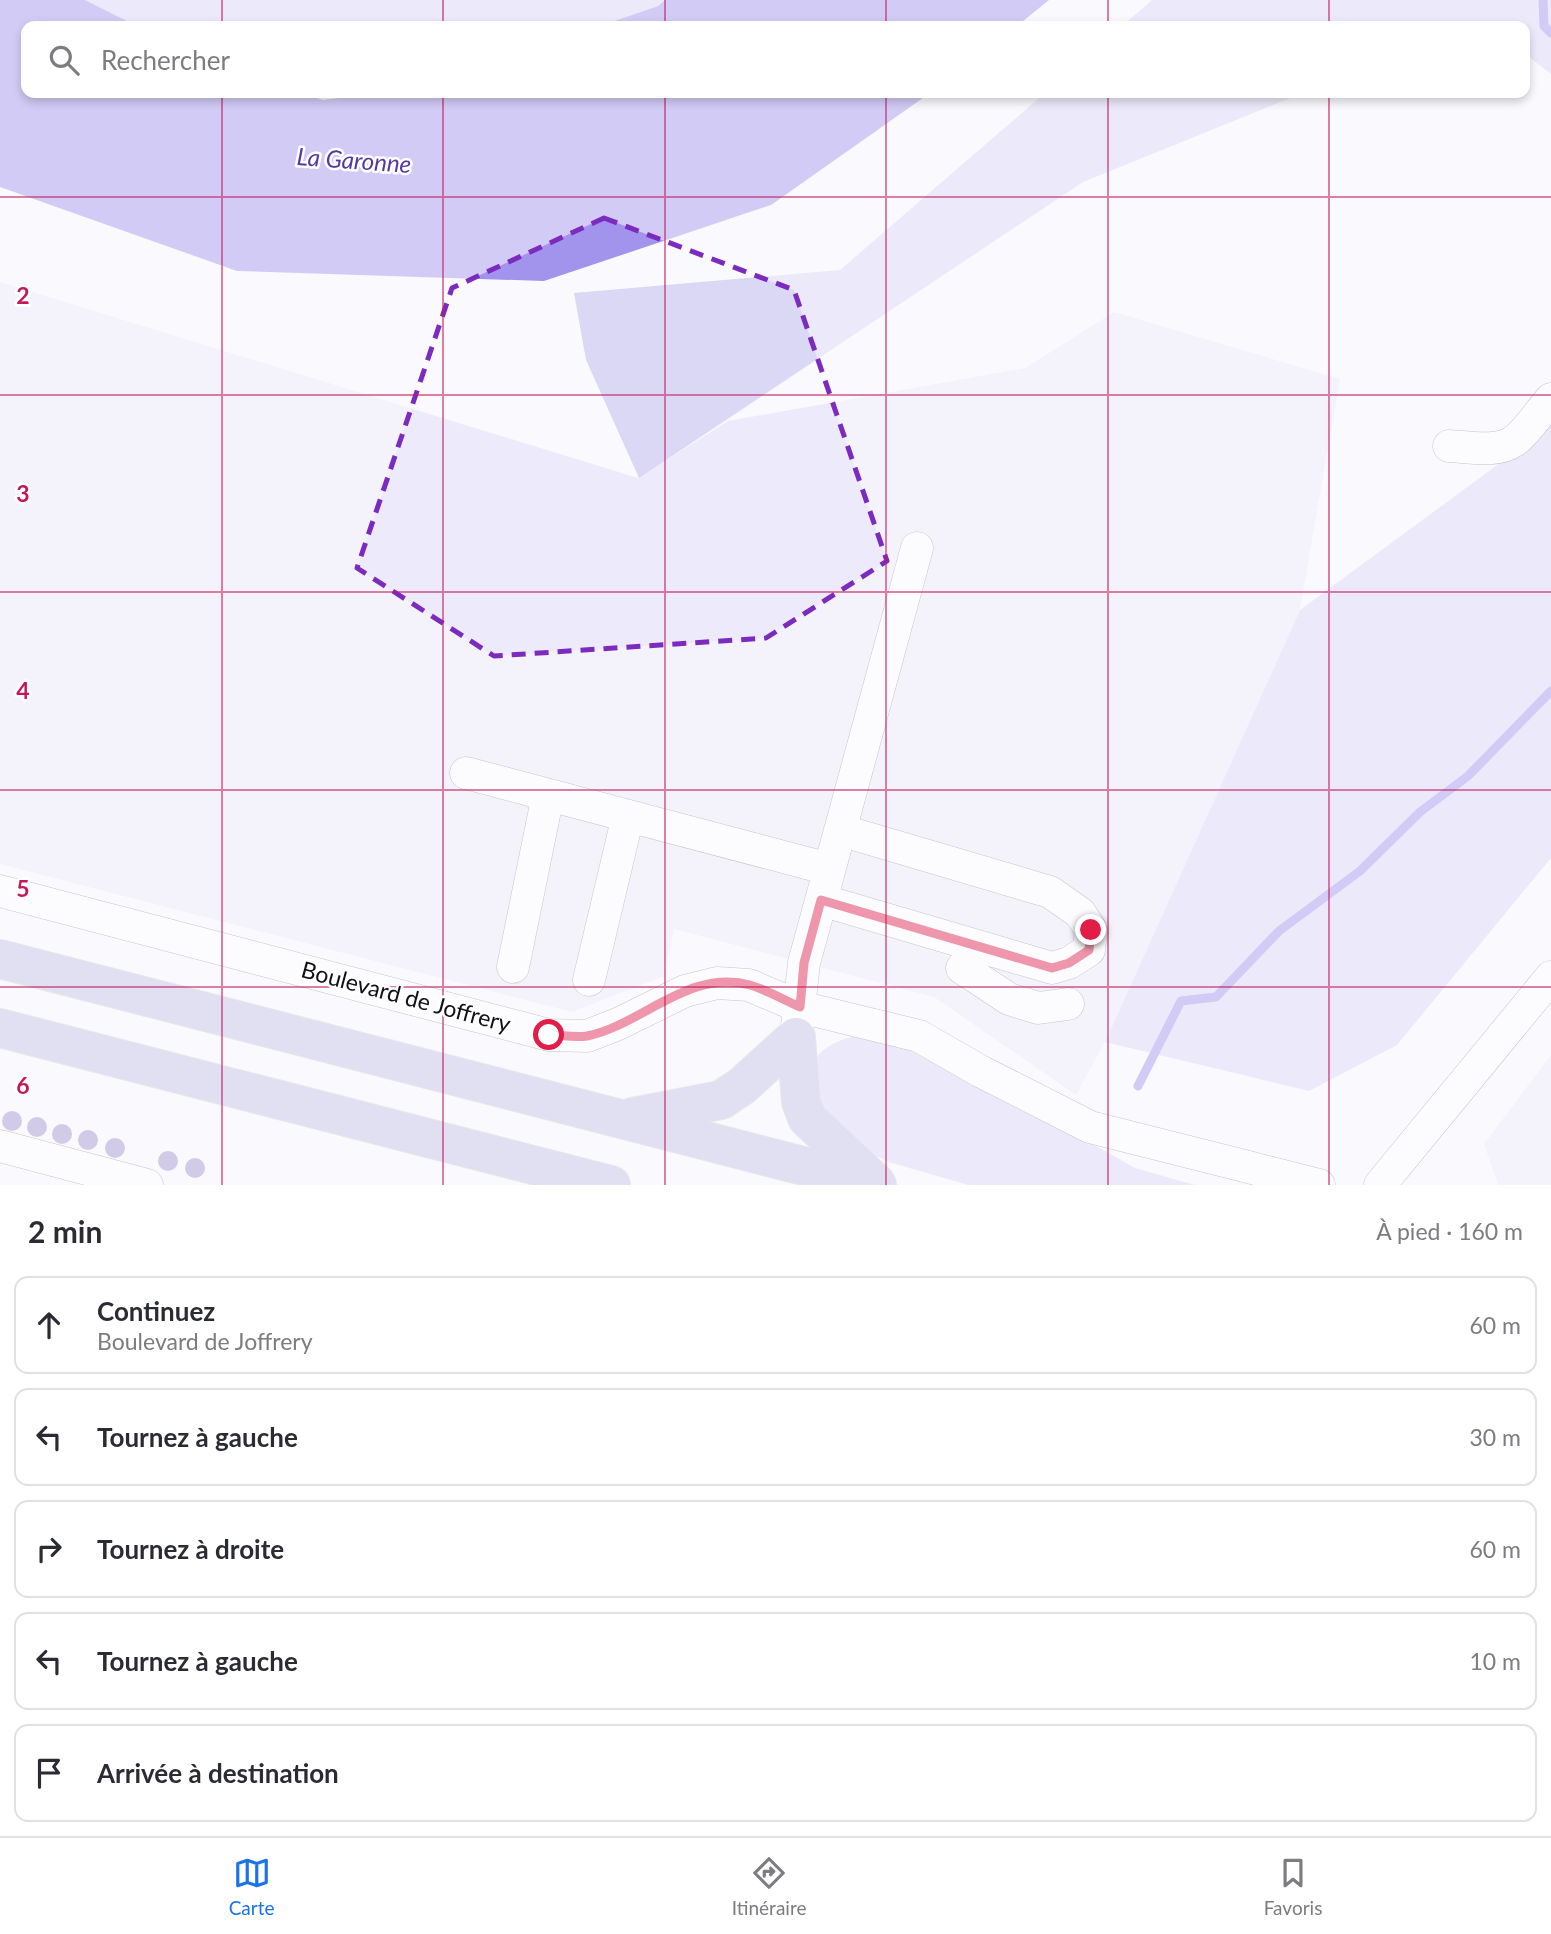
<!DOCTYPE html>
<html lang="fr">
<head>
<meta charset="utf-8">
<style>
  body { margin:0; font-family:Lato,sans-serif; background:#f2f2f3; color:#2b2b33 }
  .stop { position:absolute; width:21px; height:21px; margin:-16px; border:5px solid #e11d48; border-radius:50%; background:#fff }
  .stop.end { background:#e11d48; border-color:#fff; box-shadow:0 2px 7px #0008 }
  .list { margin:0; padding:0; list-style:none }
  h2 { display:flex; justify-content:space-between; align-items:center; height:91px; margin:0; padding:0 28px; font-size:30px }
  h2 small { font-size:23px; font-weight:400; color:#7c7c81 }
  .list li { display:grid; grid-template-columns:46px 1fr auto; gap:21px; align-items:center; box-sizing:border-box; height:98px; margin:0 14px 14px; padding:0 14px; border:2px solid #e1e1e2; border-radius:14px }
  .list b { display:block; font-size:26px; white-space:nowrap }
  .list p { margin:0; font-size:23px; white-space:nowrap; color:#7c7c81 }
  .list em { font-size:23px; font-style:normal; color:#7c7c81 }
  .icon { flex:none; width:38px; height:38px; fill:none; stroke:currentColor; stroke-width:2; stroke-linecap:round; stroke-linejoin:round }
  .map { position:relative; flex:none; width:1551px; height:1185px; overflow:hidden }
  .search { position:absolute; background:#fff; box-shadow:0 4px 10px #0003; left:21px; right:21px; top:21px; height:77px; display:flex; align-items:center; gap:18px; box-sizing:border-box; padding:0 24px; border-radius:14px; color:#7c7c81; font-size:26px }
  .sheet { height:651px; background:#fff }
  nav { display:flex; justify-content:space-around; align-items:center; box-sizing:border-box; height:98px; border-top:2px solid #e1e1e2; background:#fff; font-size:19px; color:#7c7c81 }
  nav a { display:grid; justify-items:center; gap:4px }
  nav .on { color:#1a73e8 }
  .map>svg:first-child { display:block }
  .built { fill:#edebfb }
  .green { fill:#dbd8f5 }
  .water { fill:#a293ed }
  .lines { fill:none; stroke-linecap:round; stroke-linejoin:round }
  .stream { stroke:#a293ed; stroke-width:9 }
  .minor-casing { stroke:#878596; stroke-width:33 }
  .major-casing { stroke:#d4d4d5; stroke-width:40 }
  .minor { stroke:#fff; stroke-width:32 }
  .major { stroke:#c3bee4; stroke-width:38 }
  .tree { fill:#a293ce }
  .route { stroke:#e11d48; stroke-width:9 }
  .marked { fill:none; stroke:#7b2cbf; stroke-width:5; stroke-dasharray:14 9; stroke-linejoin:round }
  .grid { fill:none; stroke:#c2185b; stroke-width:2; stroke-opacity:0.55 }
  .labels { text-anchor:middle; stroke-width:5; stroke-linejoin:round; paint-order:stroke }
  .street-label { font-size:23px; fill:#111017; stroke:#fff }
  .water-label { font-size:24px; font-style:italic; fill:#5438a0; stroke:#fff }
  .grid-label { font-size:23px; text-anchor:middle; font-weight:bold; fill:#c2185b; stroke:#fff; stroke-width:5; stroke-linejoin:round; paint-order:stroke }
</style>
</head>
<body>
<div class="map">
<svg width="1551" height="1185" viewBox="0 0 1551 1185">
  <rect width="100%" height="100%" fill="#faf9fd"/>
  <path class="built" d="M 0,282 L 638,478 L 728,421 L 1025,368 L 1114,312 L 1340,379 L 1300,610 L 1105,1042 L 1076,1095 L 934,997 L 674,929 L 664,976 L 572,1012 L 0,864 Z
    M 1551,1055 L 1551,1185 L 1498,1185 L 1484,1144 Z"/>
  <path class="green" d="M 85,0 L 665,0 L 658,6 L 600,26 L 137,26 Z
    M 1152,0 L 1551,0 L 1551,74 L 1525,54 L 1525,26 L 1487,26 L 1480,21 L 1468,26 L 1122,26 Z
    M 1045,93 L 1303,93 L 1083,182 L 639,478 L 586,360 L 574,293 L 840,270 Z
    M 1551,402 L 1551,858 L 1397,1045 L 1309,1091 L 1105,1042 L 1300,610 L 1504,460 Z
    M 856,1036 L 909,1050 L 1047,1118 L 1135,1168 L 1195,1185 L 968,1185 L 889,1162 L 857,1147 L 826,1114 L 817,1095 L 815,1059 C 826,1045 839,1040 856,1036 Z"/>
  <path class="water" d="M 0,0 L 85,0 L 137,26 L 26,26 L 26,93 L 301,93 L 323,100 L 378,93 L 930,93 L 771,205 L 544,281 L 237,271 L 0,187 Z
    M 665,0 L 1049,0 L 1017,26 L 600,26 L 658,6 Z"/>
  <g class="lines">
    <path class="stream" d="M 1543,0 L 1544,26 L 1551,33
      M 1138,1086 L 1181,1001 L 1216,997 L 1279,931 L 1360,871 L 1420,812 L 1468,776 L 1551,691"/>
    <g class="minor-casing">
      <path id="minor" d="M 1449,446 C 1469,447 1497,453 1514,441 C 1528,431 1539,412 1551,399
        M 466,773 L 829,869
        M 0,891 L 549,1035 L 587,1036 L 618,1024 L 685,991 L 717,983 L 749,985 L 800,1007 L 919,1036 L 980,1071 L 1090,1127 L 1319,1185
        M 821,900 L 1052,968 L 1069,963 L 1089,950 L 1091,930 L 1080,913 L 1050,892 L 840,830
        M 513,967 L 548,795
        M 962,968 L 1009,999 L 1038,1008 L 1068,1004
        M 589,980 L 628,816
        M 797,1026 L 804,963 L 917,548
        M 0,1146 L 147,1185
        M 1380,1185 L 1551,977"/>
    </g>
    <g class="major-casing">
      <path id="major" d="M 0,959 L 877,1185
        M 0,1028 L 611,1185
        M 796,1037 L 801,1102 L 807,1118 L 876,1183
        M 633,1117 L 721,1100 L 742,1086 L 796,1037"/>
    </g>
    <use href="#minor" class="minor"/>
    <use href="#major" class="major"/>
  </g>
  <g class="tree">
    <circle cx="12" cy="1121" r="10"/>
    <circle cx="37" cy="1127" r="10"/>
    <circle cx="62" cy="1134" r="10"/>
    <circle cx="88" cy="1140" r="10"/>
    <circle cx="115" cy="1148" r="10"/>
    <circle cx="168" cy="1161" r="10"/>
    <circle cx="195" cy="1168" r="10"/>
  </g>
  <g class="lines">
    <path class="route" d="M 549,1035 C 561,1035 576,1038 587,1036 C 642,1025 689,968 750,985 C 767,990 784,1000 800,1007 L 804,963 L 821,900 L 1052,968 L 1069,963 L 1089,950 L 1091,930"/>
  </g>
  <path d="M0 0H1551V1185H0ZM 604,218 L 794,290 L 887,561 L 766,638 L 494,656 L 357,568 L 452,288 Z" fill="#faf9fd" fill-opacity=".55" fill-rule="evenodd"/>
  <path class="marked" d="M 604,218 L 794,290 L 887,561 L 766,638 L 494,656 L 357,568 L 452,288 Z"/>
  <path class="grid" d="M 222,0 L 222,26M 443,0 L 443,26M 665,0 L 665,26M 886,0 L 886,26M 1108,0 L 1108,26M 1329,0 L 1329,26M 222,93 L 222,1185M 443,93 L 443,1185M 665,93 L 665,1185M 886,93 L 886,1185M 1108,93 L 1108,1185M 1329,93 L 1329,1185M 0,197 L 1551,197M 0,395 L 1551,395M 0,592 L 1551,592M 0,790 L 1551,790M 0,987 L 1551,987"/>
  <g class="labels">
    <g class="street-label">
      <text transform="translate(406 997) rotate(15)" y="8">Boulevard de Joffrery</text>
    </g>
    <g class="water-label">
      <text transform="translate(354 161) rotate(4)" y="8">La Garonne</text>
    </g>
  </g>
  <g class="grid-label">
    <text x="23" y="304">2</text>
    <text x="23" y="502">3</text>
    <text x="23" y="699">4</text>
    <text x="23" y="897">5</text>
    <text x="23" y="1094">6</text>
  </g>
</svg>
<div class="stop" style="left:549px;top:1035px"></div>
<div class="stop end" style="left:1091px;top:930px"></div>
<div class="search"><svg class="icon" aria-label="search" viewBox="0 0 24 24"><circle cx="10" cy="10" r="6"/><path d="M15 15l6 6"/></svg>Rechercher</div>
</div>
<section class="sheet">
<h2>2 min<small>À pied · 160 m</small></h2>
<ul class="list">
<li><svg class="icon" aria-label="ahead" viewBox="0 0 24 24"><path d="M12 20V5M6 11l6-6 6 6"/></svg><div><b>Continuez</b><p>Boulevard de Joffrery</p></div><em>60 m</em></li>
<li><svg class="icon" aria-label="left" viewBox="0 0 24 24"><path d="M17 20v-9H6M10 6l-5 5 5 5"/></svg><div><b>Tournez à gauche</b></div><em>30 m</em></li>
<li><svg class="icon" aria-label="right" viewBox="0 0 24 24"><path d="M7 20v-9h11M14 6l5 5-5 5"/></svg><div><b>Tournez à droite</b></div><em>60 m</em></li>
<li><svg class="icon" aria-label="left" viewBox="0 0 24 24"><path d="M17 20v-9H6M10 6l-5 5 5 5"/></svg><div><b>Tournez à gauche</b></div><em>10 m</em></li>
<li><svg class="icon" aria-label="arrive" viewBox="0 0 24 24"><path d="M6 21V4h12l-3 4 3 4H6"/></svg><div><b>Arrivée à destination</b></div></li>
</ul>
</section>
<nav>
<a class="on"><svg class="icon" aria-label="map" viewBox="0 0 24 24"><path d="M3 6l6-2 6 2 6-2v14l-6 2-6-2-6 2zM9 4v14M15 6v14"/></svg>Carte</a>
<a><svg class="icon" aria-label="directions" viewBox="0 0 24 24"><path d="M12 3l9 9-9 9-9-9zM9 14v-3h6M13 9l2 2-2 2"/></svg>Itinéraire</a>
<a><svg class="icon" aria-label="saved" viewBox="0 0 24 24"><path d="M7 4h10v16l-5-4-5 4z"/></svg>Favoris</a>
</nav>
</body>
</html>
